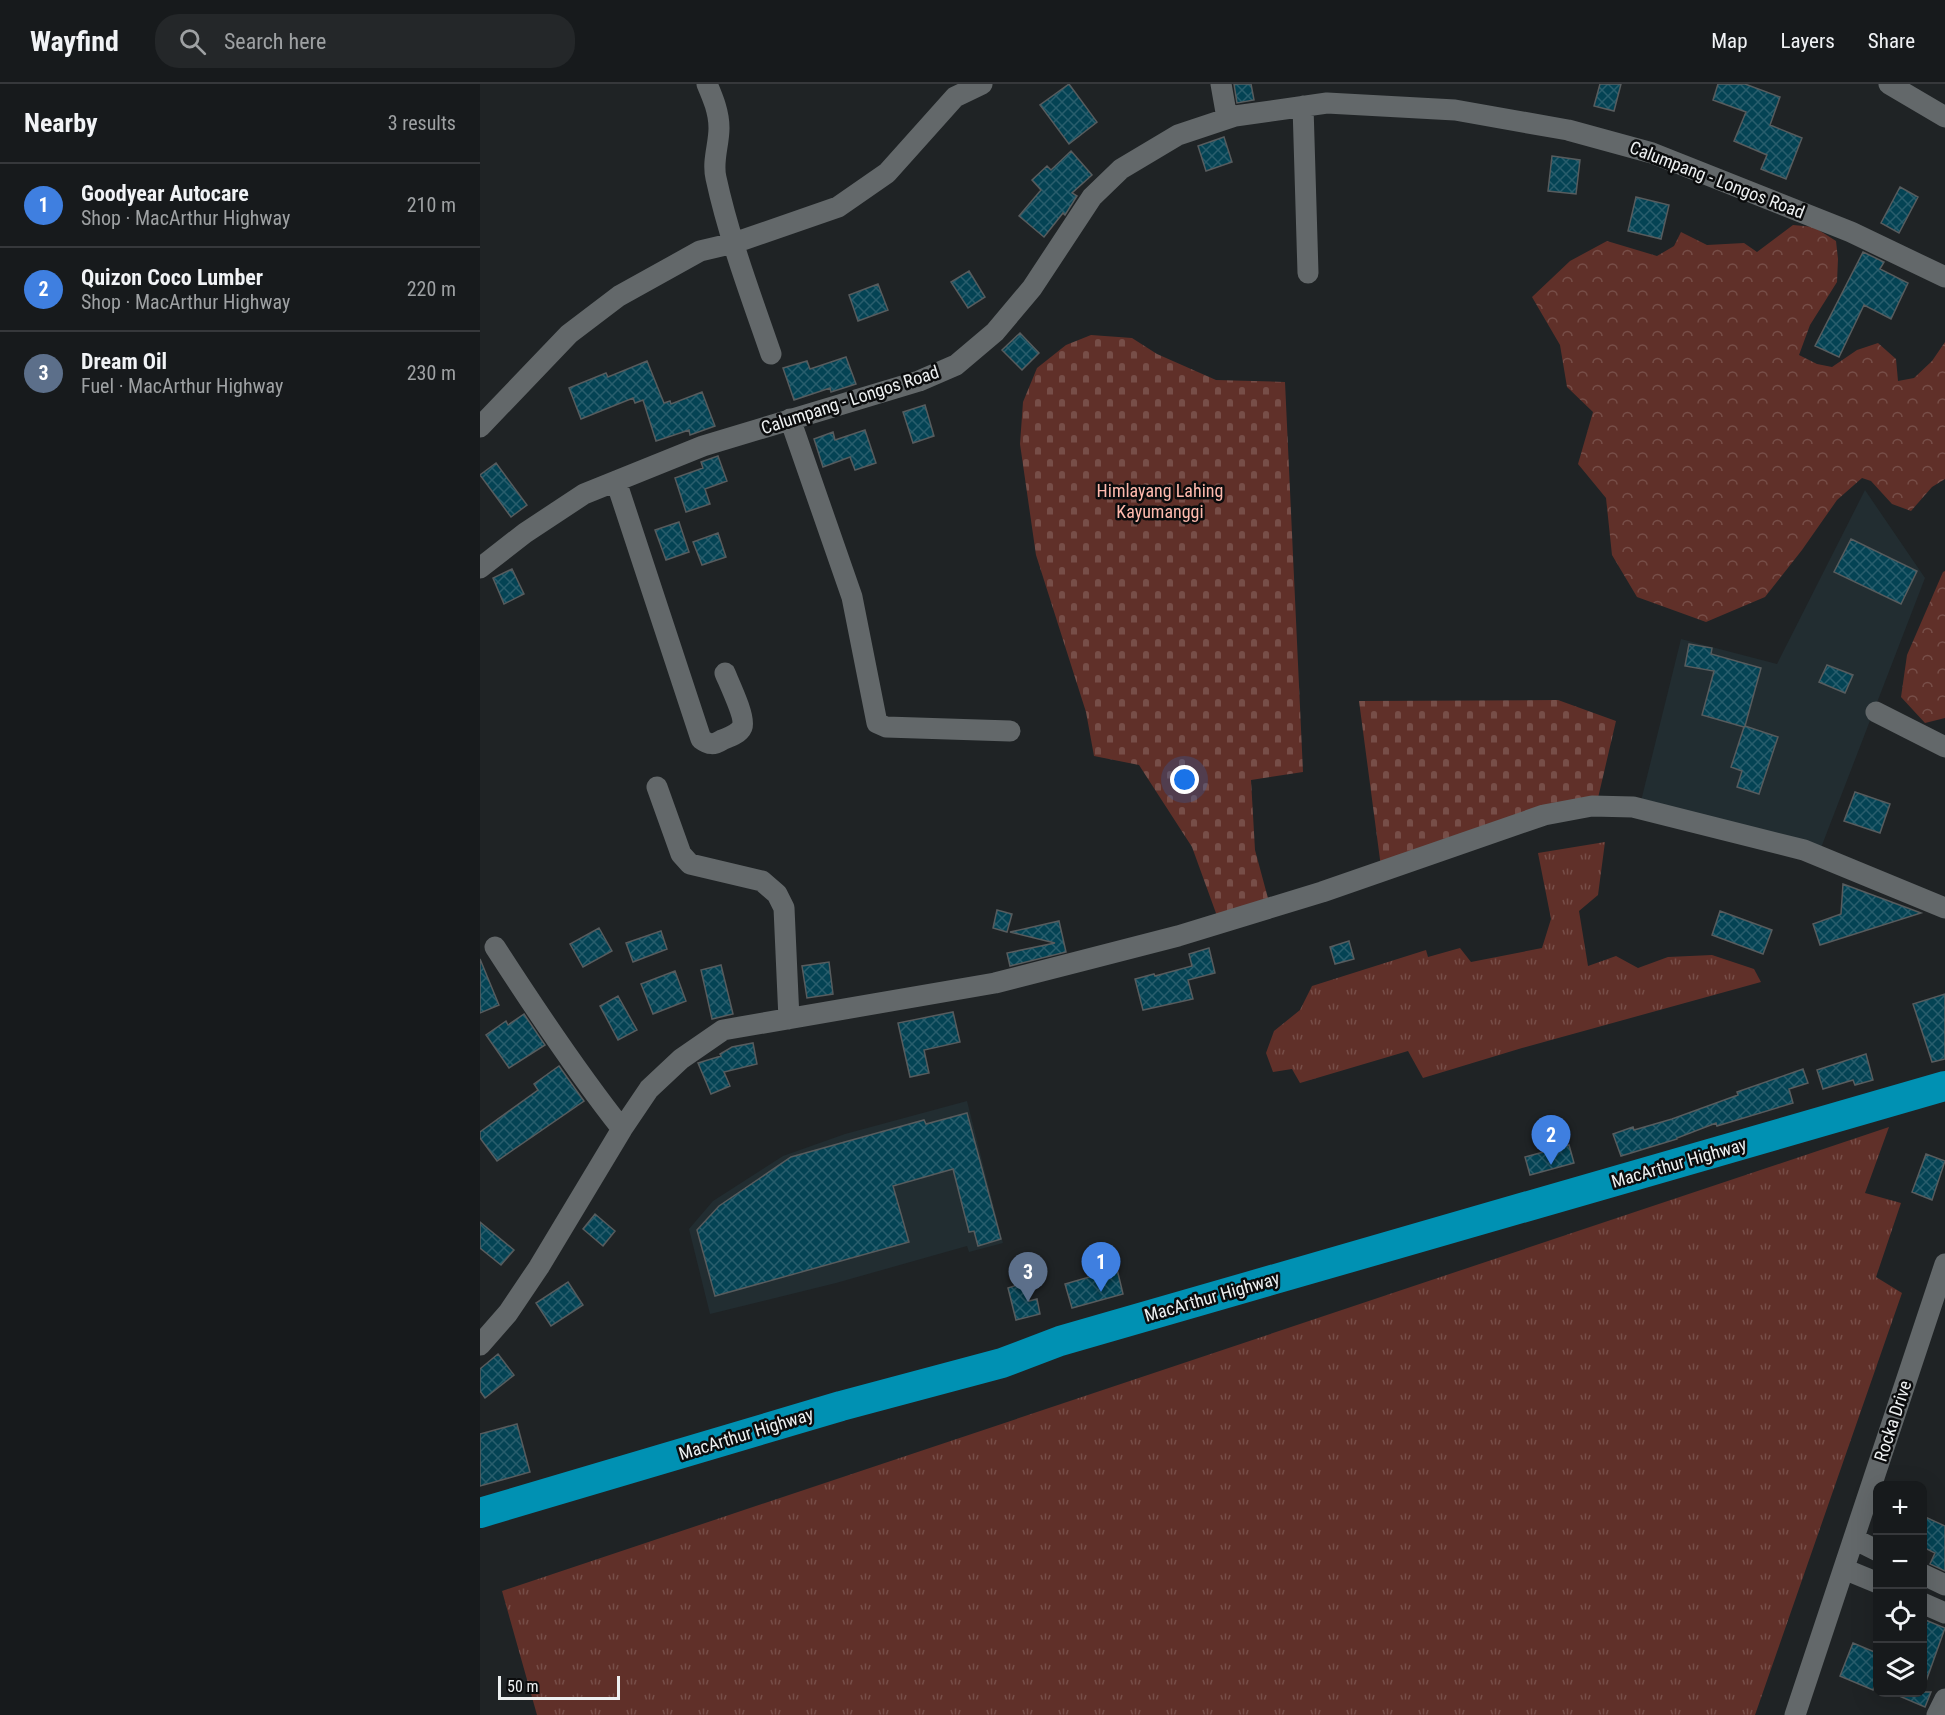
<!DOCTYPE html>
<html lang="en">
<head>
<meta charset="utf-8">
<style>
  body { margin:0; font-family:"Roboto Condensed",sans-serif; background:#242729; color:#f1f3f6 }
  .controls { position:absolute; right:18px; bottom:18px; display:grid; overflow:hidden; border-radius:12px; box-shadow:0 6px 24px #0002 }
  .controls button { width:54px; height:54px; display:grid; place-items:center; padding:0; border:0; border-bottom:2px solid #36383b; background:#171a1c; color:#f1f3f6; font:30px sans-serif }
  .scale { position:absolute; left:18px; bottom:15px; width:122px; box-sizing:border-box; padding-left:6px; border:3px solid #edf0f1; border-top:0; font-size:16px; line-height:21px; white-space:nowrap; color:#edf0f1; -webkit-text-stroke:4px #0b0c0d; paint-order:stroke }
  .you { position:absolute; left:705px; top:696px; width:21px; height:21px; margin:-15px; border:4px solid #fff; border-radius:50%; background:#1a73e8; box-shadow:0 0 0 9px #1a73e833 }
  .badge { display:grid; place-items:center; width:39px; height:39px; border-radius:50%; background:#1a73e8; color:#fff; font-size:20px; font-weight:700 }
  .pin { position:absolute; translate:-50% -50px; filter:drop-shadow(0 2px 3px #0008) }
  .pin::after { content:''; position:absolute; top:32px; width:21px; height:18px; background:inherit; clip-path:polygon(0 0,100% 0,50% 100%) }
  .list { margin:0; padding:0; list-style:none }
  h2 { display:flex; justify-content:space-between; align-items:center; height:78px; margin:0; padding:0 24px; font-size:26px }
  h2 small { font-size:20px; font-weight:400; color:#9ea1a3 }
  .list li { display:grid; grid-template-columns:39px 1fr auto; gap:18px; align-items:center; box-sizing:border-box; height:84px; padding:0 24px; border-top:2px solid #36383b }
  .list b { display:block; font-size:22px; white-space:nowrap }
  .list p { margin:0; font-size:20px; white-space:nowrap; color:#9ea1a3 }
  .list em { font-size:20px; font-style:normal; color:#9ea1a3 }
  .icon { flex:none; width:33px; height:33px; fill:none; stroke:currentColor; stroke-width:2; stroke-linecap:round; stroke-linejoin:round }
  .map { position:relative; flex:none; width:1465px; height:1631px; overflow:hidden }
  header { display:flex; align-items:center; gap:36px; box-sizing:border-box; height:84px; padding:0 30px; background:#171a1c; border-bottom:2px solid #36383b }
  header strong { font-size:28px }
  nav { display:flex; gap:33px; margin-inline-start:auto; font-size:21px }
  .search { width:420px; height:54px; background:#242729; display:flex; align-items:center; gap:15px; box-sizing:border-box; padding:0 21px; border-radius:24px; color:#9ea1a3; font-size:22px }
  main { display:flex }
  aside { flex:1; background:#171a1c }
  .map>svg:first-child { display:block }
  .built { fill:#222d31 }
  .grass { fill:url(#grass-tufts) }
  .forest { fill:url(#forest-crowns) }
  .cemetery { fill:url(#cemetery-stones) }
  .building { fill:url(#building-cross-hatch); stroke:#575c5e; stroke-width:1.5 }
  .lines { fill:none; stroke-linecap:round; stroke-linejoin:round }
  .minor { stroke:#63686a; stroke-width:21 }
  .highway { stroke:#0091b3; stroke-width:30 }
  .labels { text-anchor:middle; stroke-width:5; stroke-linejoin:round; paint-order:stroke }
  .street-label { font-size:18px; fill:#edf0f1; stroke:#0b0c0d }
  .park-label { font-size:18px; fill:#ffbaae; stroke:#0b0c0d }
</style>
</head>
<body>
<header>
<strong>Wayfind</strong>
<div class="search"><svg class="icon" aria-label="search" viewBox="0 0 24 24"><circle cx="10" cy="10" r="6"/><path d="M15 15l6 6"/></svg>Search here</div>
<nav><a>Map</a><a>Layers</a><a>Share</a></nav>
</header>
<main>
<aside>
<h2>Nearby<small>3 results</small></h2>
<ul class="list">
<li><span class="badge" style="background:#3f7fe0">1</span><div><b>Goodyear Autocare</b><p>Shop · MacArthur Highway</p></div><em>210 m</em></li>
<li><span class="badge" style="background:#3f7fe0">2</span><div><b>Quizon Coco Lumber</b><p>Shop · MacArthur Highway</p></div><em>220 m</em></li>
<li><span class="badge" style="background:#5c6f8a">3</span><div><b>Dream Oil</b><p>Fuel · MacArthur Highway</p></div><em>230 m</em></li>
</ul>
</aside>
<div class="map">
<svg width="1465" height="1631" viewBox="0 0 1465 1631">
  <defs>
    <pattern id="grass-tufts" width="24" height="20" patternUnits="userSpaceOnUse" patternTransform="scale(1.5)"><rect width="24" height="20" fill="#603029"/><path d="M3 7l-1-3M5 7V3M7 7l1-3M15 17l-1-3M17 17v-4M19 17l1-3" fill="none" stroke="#774e48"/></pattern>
    <pattern id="forest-crowns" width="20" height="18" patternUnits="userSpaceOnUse" patternTransform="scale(1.5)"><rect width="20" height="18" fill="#603029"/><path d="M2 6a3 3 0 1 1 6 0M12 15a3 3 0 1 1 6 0" fill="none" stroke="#774e48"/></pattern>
    <pattern id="cemetery-stones" width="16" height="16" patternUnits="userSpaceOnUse" patternTransform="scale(1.5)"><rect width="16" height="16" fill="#603029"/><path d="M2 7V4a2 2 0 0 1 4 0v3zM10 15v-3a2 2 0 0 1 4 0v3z" fill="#774e48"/></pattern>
    <pattern id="building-cross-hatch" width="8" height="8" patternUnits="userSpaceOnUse" patternTransform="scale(1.5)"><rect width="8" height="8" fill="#044354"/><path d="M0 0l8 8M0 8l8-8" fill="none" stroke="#295e6d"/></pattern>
  </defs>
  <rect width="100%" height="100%" fill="#1f2325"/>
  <path class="built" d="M 1385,406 L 1445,494 L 1339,769 L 1160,721 L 1201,555 L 1297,580 Z
    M 487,1017 L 523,1159 L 489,1168 L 487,1162 L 356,1199 L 230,1230 L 209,1145 L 233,1117 L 303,1072 L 365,1050 Z"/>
  <path class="grass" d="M 1125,758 L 1118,811 L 1099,827 L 1108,882 L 1136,872 L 1158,884 L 1188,873 L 1232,871 L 1274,885 L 1281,898 L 1042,964 L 943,994 L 928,967 L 820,999 L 812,985 L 793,988 L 786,969 L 794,947 L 820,926 L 832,902 L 946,866 L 948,873 L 980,864 L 991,878 L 1062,864 L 1071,835 L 1058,769 Z
    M 1409,1043 L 1385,1109 L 1421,1119 L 1396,1193 L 1422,1209 L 1275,1631 L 57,1631 L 22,1507 Z"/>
  <path class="forest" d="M 1313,141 L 1334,143 L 1356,157 L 1358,175 L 1357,198 L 1330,241 L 1319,271 L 1337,280 L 1352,283 L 1377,266 L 1398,259 L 1416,275 L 1418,297 L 1434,294 L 1452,277 L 1465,258 L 1465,395 L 1452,403 L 1431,427 L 1412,420 L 1391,397 L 1382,394 L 1357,416 L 1322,466 L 1285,513 L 1226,538 L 1157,513 L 1132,471 L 1126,414 L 1098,380 L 1113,328 L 1087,303 L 1080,261 L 1052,213 L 1090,177 L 1127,157 L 1177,172 L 1194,162 L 1201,148 L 1227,161 L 1264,159 L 1277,168 Z
    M 1465,487 L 1465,634 L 1445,639 L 1421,613 L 1427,571 L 1463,488 Z"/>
  <path class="cemetery" d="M 611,251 L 652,254 L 677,270 L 736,296 L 805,298 L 823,688 L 771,696 L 775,766 L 789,818 L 737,832 L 712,763 L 659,681 L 614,672 L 606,628 L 556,471 L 540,360 L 543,318 L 557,284 L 586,261 Z
    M 1078,616 L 1136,637 L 1118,714 L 901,783 L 879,617 Z"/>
  <path class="building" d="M 589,0 L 617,38 L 589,60 L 560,21 Z
    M 754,0 L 771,0 L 774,16 L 757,19 Z
    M 1120,0 L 1141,0 L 1134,27 L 1114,22 Z
    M 1238,0 L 1265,0 L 1300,13 L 1290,41 L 1322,54 L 1306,95 L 1281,85 L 1287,71 L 1254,57 L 1266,28 L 1233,16 Z
    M 744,53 L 752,78 L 726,87 L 718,62 Z
    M 591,67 L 612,91 L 592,109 L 597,112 L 585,131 L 583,129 L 564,153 L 539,132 L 561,106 L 552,96 L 567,82 L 571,86 Z
    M 1072,72 L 1100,76 L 1096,110 L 1068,107 Z
    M 1420,103 L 1438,113 L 1419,149 L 1401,139 Z
    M 1156,113 L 1189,121 L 1181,155 L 1148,147 Z
    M 1383,168 L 1404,178 L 1400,185 L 1428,199 L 1411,235 L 1384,221 L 1359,273 L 1335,262 Z
    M 489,187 L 505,213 L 488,224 L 471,198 Z
    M 398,200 L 408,226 L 378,237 L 369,211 Z
    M 540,249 L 559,269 L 542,286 L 522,266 Z
    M 366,273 L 376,300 L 351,308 L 350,304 L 314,316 L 303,284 L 327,277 L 330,285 Z
    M 167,277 L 184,319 L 190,317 L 191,320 L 222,308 L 235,342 L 210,351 L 209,346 L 176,357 L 163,316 L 155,319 L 153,314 L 101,335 L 89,304 L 126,289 L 128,293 Z
    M 445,321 L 454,352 L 433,359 L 423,328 Z
    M 385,346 L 396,379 L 375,386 L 370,373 L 343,383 L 334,355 L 353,348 L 355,356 Z
    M 238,372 L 247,397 L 225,405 L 230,420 L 206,428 L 195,394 L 223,384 L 221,378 Z
    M 16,379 L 47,421 L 31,433 L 0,391 Z
    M 199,438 L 209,468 L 186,476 L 175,446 Z
    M 238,449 L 246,473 L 222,481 L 213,458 Z
    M 1371,455 L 1437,487 L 1421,520 L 1354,488 Z
    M 32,485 L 44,510 L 24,520 L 13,494 Z
    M 1209,560 L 1232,564 L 1231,570 L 1281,584 L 1265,642 L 1298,653 L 1279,710 L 1257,703 L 1262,687 L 1251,683 L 1264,643 L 1222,631 L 1234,587 L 1205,582 Z
    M 1347,581 L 1373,591 L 1365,609 L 1339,598 Z
    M 1375,708 L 1410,720 L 1400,749 L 1364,737 Z
    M 1363,800 L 1441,829 L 1340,861 L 1333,840 L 1361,830 Z
    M 517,826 L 532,830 L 527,848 L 513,844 Z
    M 1240,827 L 1292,846 L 1283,870 L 1232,851 Z
    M 579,837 L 586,868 L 530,882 L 527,869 L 575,859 L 530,848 Z
    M 119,844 L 132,867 L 103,883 L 90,860 Z
    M 181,847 L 187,865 L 153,878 L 146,859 Z
    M 869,857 L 874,875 L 855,880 L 850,863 Z
    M 729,864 L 735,889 L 708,896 L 713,915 L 663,926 L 655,895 L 674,890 L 675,892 L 712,882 L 709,870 Z
    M 0,875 L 19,921 L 0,929 Z
    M 349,878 L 353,910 L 327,914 L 322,882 Z
    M 241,881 L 253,930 L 232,935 L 221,886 Z
    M 195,887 L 206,917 L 173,930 L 161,900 Z
    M 1465,910 L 1465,975 L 1452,978 L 1433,920 Z
    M 138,912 L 157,946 L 138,956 L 120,922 Z
    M 473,928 L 480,958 L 444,966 L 449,989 L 430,993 L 418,939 Z
    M 44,930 L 65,961 L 29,984 L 6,951 L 26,937 L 28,941 Z
    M 273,959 L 277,980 L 244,988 L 250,1002 L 231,1010 L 218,979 L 241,972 L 240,970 L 252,963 Z
    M 1386,970 L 1393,996 L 1375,1001 L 1373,996 L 1343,1005 L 1337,986 Z
    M 79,982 L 104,1017 L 17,1077 L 0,1054 L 0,1048 L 58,1006 L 54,1000 Z
    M 1323,985 L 1328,999 L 1309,1005 L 1313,1019 L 1237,1042 L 1236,1039 L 1197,1054 L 1197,1055 L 1141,1072 L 1133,1050 L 1153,1043 L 1154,1046 L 1192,1035 L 1258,1011 L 1257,1008 Z
    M 487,1029 L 521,1155 L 498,1162 L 494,1147 L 489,1148 L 473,1085 L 413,1102 L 429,1158 L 235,1212 L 217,1146 L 239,1122 L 311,1073 L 444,1036 L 446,1040 Z
    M 1089,1061 L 1094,1079 L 1050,1091 L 1045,1073 Z
    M 1446,1070 L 1465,1077 L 1452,1116 L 1432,1108 Z
    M 115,1130 L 135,1147 L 123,1162 L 103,1145 Z
    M 0,1138 L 34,1166 L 21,1181 L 0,1164 Z
    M 637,1185 L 643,1210 L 592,1224 L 585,1200 Z
    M 88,1198 L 103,1221 L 71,1242 L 56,1219 Z
    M 543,1199 L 549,1217 L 557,1215 L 560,1230 L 536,1236 L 528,1204 Z
    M 18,1270 L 34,1291 L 5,1314 L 0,1307 L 0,1285 Z
    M 37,1340 L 50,1388 L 0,1402 L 0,1350 Z
    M 1443,1432 L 1465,1442 L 1465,1487 L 1450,1480 L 1455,1469 L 1443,1463 Z
    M 1443,1535 L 1465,1544 L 1444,1603 L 1443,1603 Z
    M 1373,1559 L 1397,1569 L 1397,1604 L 1394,1603 L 1393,1606 L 1360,1592 Z
    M 1410,1608 L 1451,1608 L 1445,1623 Z"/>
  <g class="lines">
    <path class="minor" d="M 227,0 C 233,14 239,28 239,44 C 239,61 232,77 236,94 C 249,154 271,212 291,270
      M 741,0 L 747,34
      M 1409,0 L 1465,33
      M 823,22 L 828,189
      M 310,335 L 372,513 L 397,639 L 406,643 L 530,647
      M 0,343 L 89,250 L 139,212 L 220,167 L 254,159 L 358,123 L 407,89 L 475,13 L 502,0
      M 136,397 L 221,655 C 229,661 234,661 242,656 C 249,653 259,650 262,643 C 266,634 249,599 245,589
      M 0,484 L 45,449 L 104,410 L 223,362 L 439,297 L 476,281 L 515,248 L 552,204 L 612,113 L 641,85 L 698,51 L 755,32 L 847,19 L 975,26 L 1088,46 L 1172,69 L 1371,148 L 1465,193
      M 1396,628 L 1465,663
      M 177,703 L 201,770 L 210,780 L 282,797 L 297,810 L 304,824 L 309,935
      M 15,863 C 55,925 96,987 142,1045
      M 0,1261 L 28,1229 L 59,1183 L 142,1045 L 169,1005 L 201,975 L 243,946 L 515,899 L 597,878 L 698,852 L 842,808 L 1064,731 L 1112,722 L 1153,723 L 1324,766 L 1465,824
      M 1374,1455 L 1398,1467
      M 1364,1485 L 1398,1499
      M 1442,1490 L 1465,1501
      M 1442,1519 L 1465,1529
      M 1315,1631 L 1465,1180
      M 1457,1631 L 1465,1615"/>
    <path class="highway" d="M 0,1429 L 361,1322 L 522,1279 L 580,1257 L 1465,1002"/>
  </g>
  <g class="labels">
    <g class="street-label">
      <text transform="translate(1237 96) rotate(21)" y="6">Calumpang - Longos Road</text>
      <text transform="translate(370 316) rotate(-18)" y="6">Calumpang - Longos Road</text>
      <text transform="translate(1199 1079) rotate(-16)" y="6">MacArthur Highway</text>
      <text transform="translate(732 1213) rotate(-16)" y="6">MacArthur Highway</text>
      <text transform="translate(1413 1337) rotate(-72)" y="6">Rocka Drive</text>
      <text transform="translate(266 1350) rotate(-17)" y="6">MacArthur Highway</text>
    </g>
    <g class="park-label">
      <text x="680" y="413">Himlayang Lahing<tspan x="680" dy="21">Kayumanggi</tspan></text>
    </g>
  </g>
</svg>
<div class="controls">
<button>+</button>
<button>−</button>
<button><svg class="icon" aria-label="locate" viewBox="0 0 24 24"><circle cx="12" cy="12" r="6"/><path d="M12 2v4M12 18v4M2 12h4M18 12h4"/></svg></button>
<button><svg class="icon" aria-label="layers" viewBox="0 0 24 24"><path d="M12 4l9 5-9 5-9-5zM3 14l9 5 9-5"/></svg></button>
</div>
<div class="scale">50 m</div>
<div class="you"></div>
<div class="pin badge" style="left:621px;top:1208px;background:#3f7fe0">1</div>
<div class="pin badge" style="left:1071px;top:1081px;background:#3f7fe0">2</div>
<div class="pin badge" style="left:548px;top:1218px;background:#5c6f8a">3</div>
</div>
</main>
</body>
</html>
